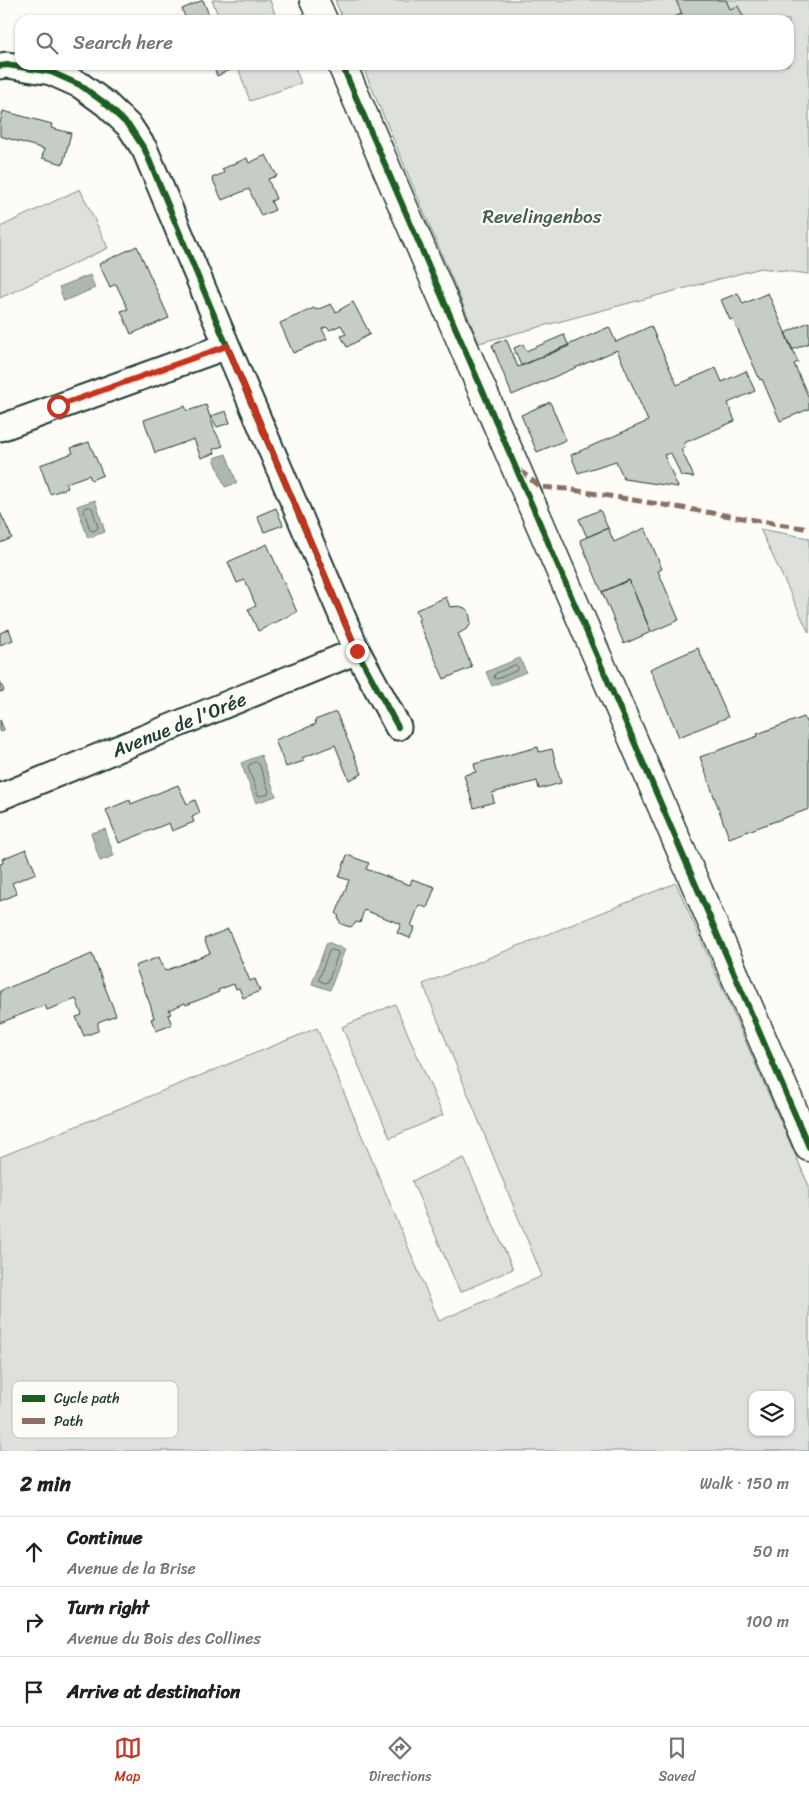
<!DOCTYPE html>
<html lang="en">
<head>
<meta charset="utf-8">
<style>
  body { margin:0; font-family:Sriracha,sans-serif; background:#f6f6f6; color:#202124 }
  .controls { position:absolute; right:15px; bottom:15px; display:grid; overflow:hidden; border-radius:10px; box-shadow:0 1px 4px #0004 }
  .controls button { width:45px; height:45px; display:grid; place-items:center; padding:0; border:0; border-bottom:1px solid #e0e0e0; background:#fff; color:#202124; font:25px sans-serif }
  .stop { position:absolute; width:15px; height:15px; margin:-11px; border:4px solid #c8321e; border-radius:50%; background:#fff }
  .stop.end { background:#c8321e; border-color:#fff; box-shadow:0 1px 5px #0008 }
  .list { margin:0; padding:0; list-style:none }
  h2 { display:flex; justify-content:space-between; align-items:center; height:65px; margin:0; padding:0 20px; font-size:21px }
  h2 small { font-size:16px; font-weight:400; color:#757577 }
  .list li { display:grid; grid-template-columns:32px 1fr auto; gap:15px; align-items:center; box-sizing:border-box; height:70px; padding:0 20px; border-top:1px solid #e0e0e0 }
  .list b { display:block; font-size:19px; white-space:nowrap }
  .list p { margin:0; font-size:16px; white-space:nowrap; color:#757577 }
  .list em { font-size:16px; font-style:normal; color:#757577 }
  .icon { flex:none; width:28px; height:28px; fill:none; stroke:currentColor; stroke-width:2; stroke-linecap:round; stroke-linejoin:round }
  .map { position:relative; flex:none; width:809px; height:1451px; overflow:hidden }
  .search { position:absolute; background:#fff; box-shadow:0 1px 4px #0004; left:15px; right:15px; top:15px; height:55px; display:flex; align-items:center; gap:12px; box-sizing:border-box; padding:0 18px; border-radius:15px; color:#757577; font-size:19px }
  .sheet { height:275px; background:#fff }
  nav { display:flex; justify-content:space-around; align-items:center; box-sizing:border-box; height:70px; border-top:1px solid #e0e0e0; background:#fff; font-size:14px; color:#757577 }
  nav a { display:grid; justify-items:center; gap:2px }
  nav .on { color:#c8321e }
  .map>svg:first-child { display:block }
  .green { fill:#dde0db; stroke:#7e8e88; fill-rule:evenodd }
  .water { fill:#aeb8b1; stroke:#75877f }
  .lines { fill:none; stroke-linecap:round; stroke-linejoin:round }
  .shore { stroke:#586e66; stroke-width:1 }
  .building { fill:#c6cdc7; stroke:#1f3d34 }
  .minor-casing { stroke:#1f3d34; stroke-width:29 }
  .secondary-casing { stroke:#1f3d34; stroke-width:31 }
  .minor { stroke:#fdfcf7; stroke-width:25 }
  .secondary { stroke:#fdfcf7; stroke-width:28 }
  .quiet { stroke:#8d6e63; stroke-width:5; stroke-dasharray:10 5; stroke-linecap:butt }
  .cycleway-casing { stroke:#fdfcf7; stroke-width:9 }
  .cycleway { stroke:#1b5e20; stroke-width:6 }
  .route { stroke:#c8321e; stroke-width:6 }
  .labels { text-anchor:middle; stroke-width:4.5; stroke-linejoin:round; paint-order:stroke }
  .park-label { font-size:19px; fill:#455e55; stroke:#fdfcf7 }
  .street-label { font-size:19px; fill:#1f3d34; stroke:#fdfcf7 }
  .key { fill:#fdfcf7; stroke:#bac3bc; stroke-width:1 }
  .key-label { font-size:14px; fill:#1f3d34 }
</style>
</head>
<body>
<div class="map">
<svg width="809" height="1451" viewBox="0 0 809 1451">
  <rect width="100%" height="100%" fill="#fdfcf7"/>
  <filter id="ink" filterUnits="userSpaceOnUse"><feTurbulence type="fractalNoise" baseFrequency=".02" numOctaves="2"/><feDisplacementMap in="SourceGraphic" scale="10" xChannelSelector="R" yChannelSelector="G"/><feConvolveMatrix kernelMatrix="1 2 1 2 8 2 1 2 1" color-interpolation-filters="sRGB"/></filter>
  <g filter="url(#ink)">
    <path class="green" d="M 212,0 L 270,0 L 277,20 L 220,20 Z
      M 335,0 L 809,0 L 809,274 L 761,268 L 479,343 L 362,65 L 789,65 L 789,20 L 343,20 Z
      M 237,65 L 294,65 L 301,83 L 250,101 Z
      M 80,189 L 108,248 L 0,298 L 0,227 Z
      M 760,529 L 809,538 L 809,633 Z
      M 676,883 L 809,1186 L 809,1451 L 0,1451 L 0,1157 L 317,1028 L 439,1321 L 542,1276 L 423,984 ZM 753,1395 L 790,1395 L 790,1432 L 753,1432 Z
      M 395,1004 L 443,1115 L 390,1138 L 342,1027 Z
      M 464,1158 L 513,1269 L 460,1292 L 412,1181 Z"/>
    <path class="water" d="M 90,275 L 95,288 L 64,301 L 59,287 Z
      M 226,454 L 237,483 L 225,487 L 214,458 Z
      M 95,500 L 105,532 L 88,538 L 77,506 Z
      M 520,658 L 526,672 L 492,686 L 486,672 Z
      M 261,755 L 276,796 L 256,803 L 241,763 Z
      M 105,829 L 114,856 L 100,861 L 91,833 Z
      M 327,942 L 345,949 L 330,990 L 312,984 Z"/>
    <g class="lines">
      <path class="shore" d="M 90,507 L 92,508 L 98,527 L 97,529 L 93,531 L 90,530 L 84,511 L 85,508 Z
        M 515,665 L 518,667 L 518,670 L 497,679 L 494,678 L 495,674 Z
        M 256,762 L 259,764 L 269,791 L 268,794 L 261,796 L 258,795 L 248,767 L 249,765 Z
        M 331,950 L 337,951 L 338,954 L 328,982 L 325,983 L 320,981 L 319,979 L 329,951 Z"/>
    </g>
    <path class="building" d="M 203,0 L 211,20 L 177,20 L 185,17 L 182,9 Z
      M 676,0 L 726,0 L 730,9 L 738,6 L 745,20 L 674,20 L 673,17 L 682,14 Z
      M 213,65 L 230,65 L 232,69 L 217,76 Z
      M 3,111 L 52,124 L 51,128 L 71,133 L 63,164 L 42,158 L 44,149 L 0,136 L 0,123 Z
      M 266,155 L 277,176 L 268,179 L 276,199 L 271,201 L 275,210 L 261,216 L 249,189 L 222,200 L 212,178 L 224,173 L 222,169 L 247,158 L 249,163 Z
      M 137,246 L 169,318 L 131,334 L 121,311 L 128,309 L 116,284 L 110,287 L 99,264 Z
      M 738,293 L 743,304 L 768,293 L 798,362 L 794,364 L 809,398 L 809,409 L 780,421 L 762,379 L 760,380 L 733,319 L 730,320 L 721,300 Z
      M 353,302 L 370,334 L 347,347 L 341,336 L 346,334 L 341,325 L 330,330 L 326,327 L 322,329 L 327,339 L 293,353 L 280,323 L 314,308 L 316,310 L 331,304 L 336,312 Z
      M 809,322 L 809,343 L 792,350 L 785,333 Z
      M 651,326 L 677,385 L 716,368 L 722,382 L 746,371 L 755,391 L 728,403 L 735,421 L 684,443 L 685,447 L 681,449 L 694,477 L 681,476 L 671,453 L 664,455 L 678,487 L 624,479 L 616,461 L 578,473 L 571,455 L 648,421 L 617,350 L 512,395 L 492,345 L 506,339 L 518,367 L 609,327 L 616,342 Z
      M 564,335 L 569,346 L 521,366 L 514,348 L 523,344 L 526,351 Z
      M 550,402 L 566,440 L 537,452 L 521,415 Z
      M 206,405 L 214,429 L 223,446 L 213,449 L 215,453 L 201,458 L 194,439 L 155,453 L 144,420 L 185,406 L 187,411 Z
      M 226,411 L 230,423 L 217,427 L 211,416 Z
      M 89,442 L 103,475 L 91,480 L 89,475 L 66,483 L 68,488 L 50,494 L 40,465 L 73,453 L 71,448 Z
      M 276,508 L 283,525 L 264,532 L 257,516 Z
      M 600,510 L 608,528 L 587,537 L 579,519 Z
      M 0,512 L 12,538 L 0,543 Z
      M 608,528 L 614,542 L 645,528 L 662,569 L 658,571 L 679,620 L 651,632 L 629,580 L 602,592 L 580,540 Z
      M 267,544 L 297,612 L 258,631 L 248,609 L 256,606 L 245,580 L 237,583 L 228,562 Z
      M 629,580 L 651,632 L 624,644 L 602,592 Z
      M 446,597 L 450,607 L 459,606 L 465,608 L 469,612 L 471,623 L 468,628 L 458,634 L 472,667 L 444,679 L 418,620 L 420,620 L 416,610 Z
      M 9,629 L 13,640 L 0,645 L 0,633 Z
      M 698,648 L 728,717 L 679,737 L 650,669 Z
      M 0,681 L 4,691 L 0,692 Z
      M 336,712 L 362,774 L 349,780 L 335,745 L 302,758 L 304,761 L 286,767 L 275,740 L 316,724 L 315,720 Z
      M 804,717 L 809,730 L 809,809 L 729,838 L 700,757 L 758,736 L 757,734 Z
      M 0,720 L 4,730 L 0,732 Z
      M 538,747 L 539,752 L 552,749 L 561,783 L 539,789 L 537,781 L 492,793 L 494,802 L 474,808 L 464,775 L 476,772 L 474,764 Z
      M 178,785 L 187,804 L 195,800 L 200,813 L 192,817 L 194,822 L 172,831 L 169,823 L 119,843 L 106,810 L 130,800 L 131,804 Z
      M 26,849 L 36,873 L 12,883 L 17,894 L 0,901 L 0,864 L 3,863 L 2,859 Z
      M 347,855 L 369,863 L 366,869 L 410,885 L 412,879 L 435,887 L 427,908 L 419,905 L 411,926 L 415,927 L 410,938 L 397,933 L 401,924 L 364,910 L 360,923 L 356,922 L 354,925 L 350,927 L 341,924 L 338,918 L 339,916 L 336,914 L 349,880 L 339,877 Z
      M 228,929 L 250,981 L 255,979 L 260,991 L 243,998 L 239,988 L 236,989 L 234,984 L 218,990 L 219,992 L 186,1005 L 185,1003 L 169,1010 L 171,1014 L 168,1015 L 172,1025 L 156,1031 L 151,1019 L 154,1018 L 150,1004 L 135,966 L 159,957 L 165,971 L 210,953 L 204,939 Z
      M 92,954 L 116,1015 L 98,1022 L 98,1031 L 84,1036 L 76,1017 L 82,1015 L 76,999 L 47,1010 L 45,1005 L 0,1023 L 0,991 Z"/>
    <g class="lines">
      <g class="minor-casing">
        <path id="minor" d="M 0,66 L 7,65 L 51,72 L 80,85 L 106,104 L 130,127 L 145,150 L 227,346 L 357,651 L 398,727
          M 0,428 L 227,346
          M 0,797 L 357,651"/>
      </g>
      <g class="secondary-casing">
        <path id="secondary" d="M 314,0 L 323,20
          M 342,65 L 809,1147"/>
      </g>
      <use href="#minor" class="minor"/>
      <use href="#secondary" class="secondary"/>
      <path class="quiet" d="M 519,470 L 540,487 L 567,489 L 809,529"/>
      <g class="cycleway-casing">
        <path id="cycleway" d="M 342,65 L 809,1147
          M 0,66 L 7,65 L 51,72 L 80,85 L 106,104 L 130,127 L 145,150 L 227,346 L 357,651 L 398,727"/>
      </g>
      <use href="#cycleway" class="cycleway"/>
    </g>
  </g>
  <g class="lines" filter="url(#ink)">
    <path class="route" d="M 58,406 L 227,346 L 357,651"/>
  </g>
  <g class="labels">
    <g class="park-label">
      <text x="542" y="223">Revelingenbos</text>
    </g>
    <g class="street-label">
      <text transform="translate(179 724) rotate(-22)" y="7">Avenue de l'Orée</text>
    </g>
  </g>
  <rect x="12" y="1381" width="166" height="57" rx="8" class="key"/>
  <rect x="22" y="1395" width="23" height="7" fill="#1b5e20"/>
  <rect x="22" y="1418" width="23" height="6" fill="#8d6e63"/>
  <g class="key-label">
    <text x="54" y="1403">Cycle path</text>
    <text x="54" y="1426">Path</text>
  </g>
</svg>
<div class="controls">
<button><svg class="icon" aria-label="layers" viewBox="0 0 24 24"><path d="M12 4l9 5-9 5-9-5zM3 14l9 5 9-5"/></svg></button>
</div>
<div class="stop" style="left:58px;top:406px"></div>
<div class="stop end" style="left:357px;top:651px"></div>
<div class="search"><svg class="icon" aria-label="search" viewBox="0 0 24 24"><circle cx="10" cy="10" r="6"/><path d="M15 15l6 6"/></svg>Search here</div>
</div>
<section class="sheet">
<h2>2 min<small>Walk · 150 m</small></h2>
<ul class="list">
<li><svg class="icon" aria-label="ahead" viewBox="0 0 24 24"><path d="M12 20V5M6 11l6-6 6 6"/></svg><div><b>Continue</b><p>Avenue de la Brise</p></div><em>50 m</em></li>
<li><svg class="icon" aria-label="right" viewBox="0 0 24 24"><path d="M7 20v-9h11M14 6l5 5-5 5"/></svg><div><b>Turn right</b><p>Avenue du Bois des Collines</p></div><em>100 m</em></li>
<li><svg class="icon" aria-label="arrive" viewBox="0 0 24 24"><path d="M6 21V4h12l-3 4 3 4H6"/></svg><div><b>Arrive at destination</b></div></li>
</ul>
</section>
<nav>
<a class="on"><svg class="icon" aria-label="map" viewBox="0 0 24 24"><path d="M3 6l6-2 6 2 6-2v14l-6 2-6-2-6 2zM9 4v14M15 6v14"/></svg>Map</a>
<a><svg class="icon" aria-label="directions" viewBox="0 0 24 24"><path d="M12 3l9 9-9 9-9-9zM9 14v-3h6M13 9l2 2-2 2"/></svg>Directions</a>
<a><svg class="icon" aria-label="saved" viewBox="0 0 24 24"><path d="M7 4h10v16l-5-4-5 4z"/></svg>Saved</a>
</nav>
</body>
</html>
